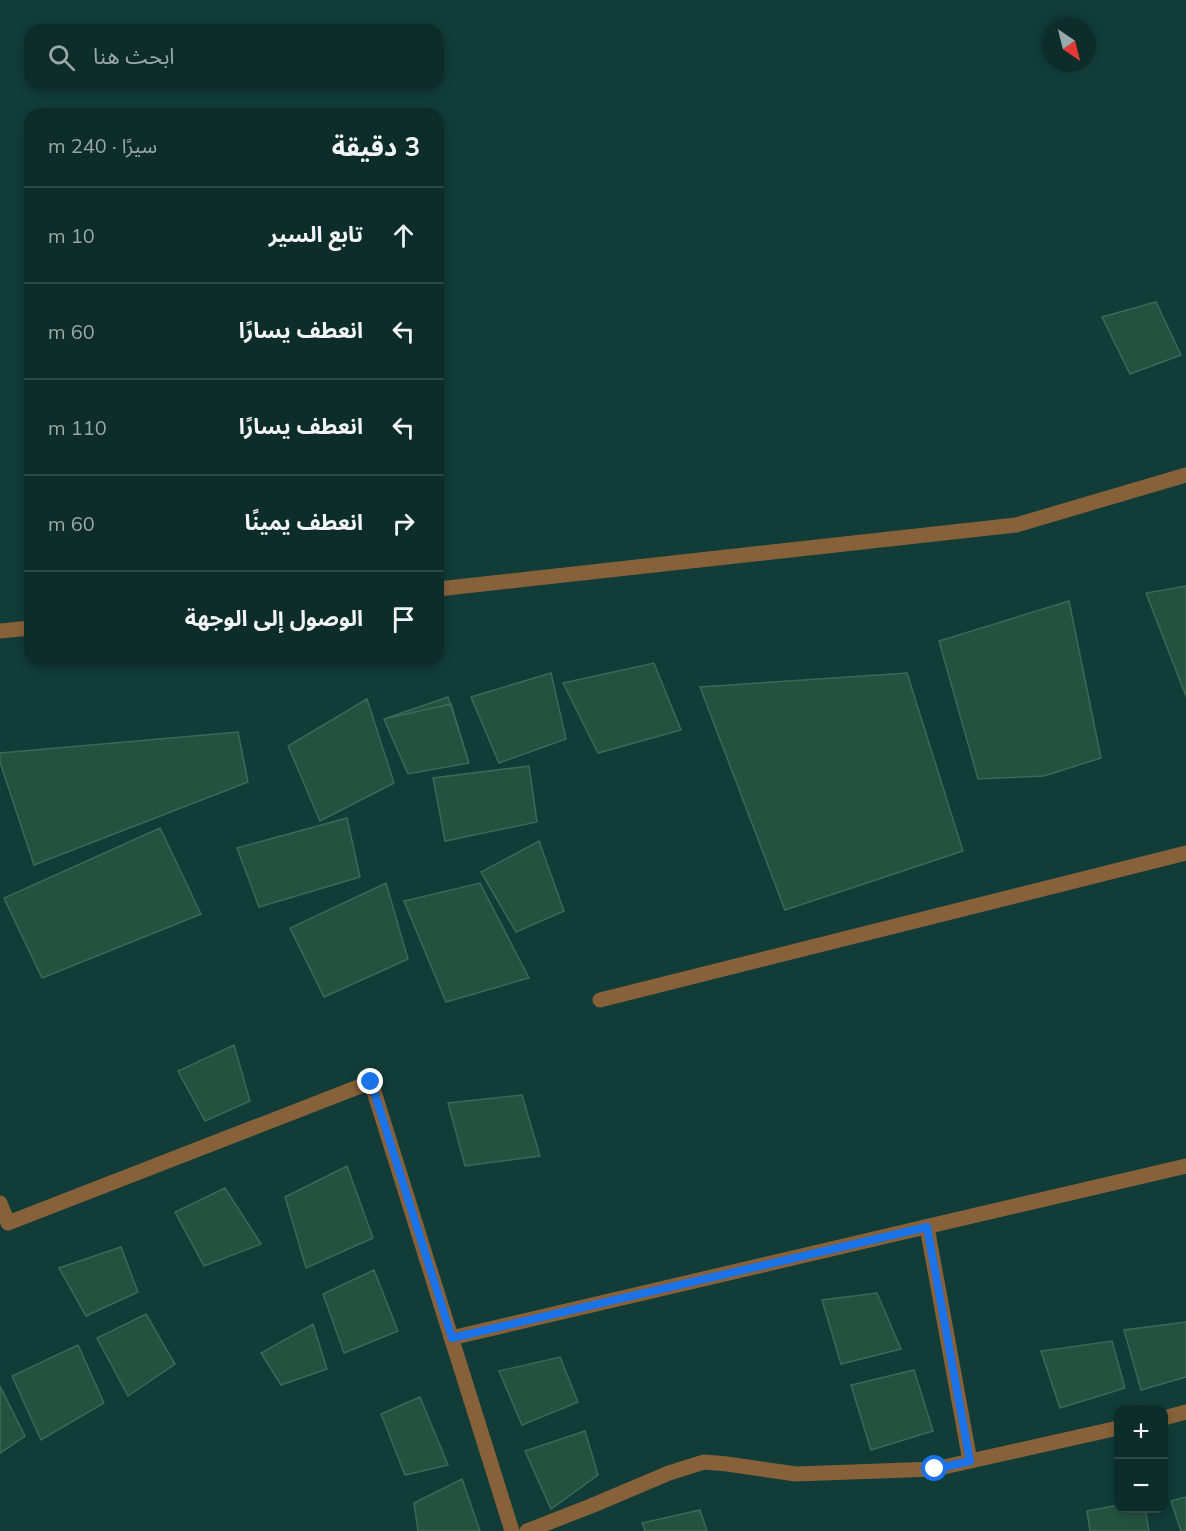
<!DOCTYPE html>
<html lang="ar">
<head>
<meta charset="utf-8">
<style>
  body { margin:0; font-family:Mulish,"Noto Sans Arabic",sans-serif; background:#1b3936; color:#f1f3f6; direction:rtl }
  .controls { position:absolute; right:18px; bottom:18px; display:grid; overflow:hidden; border-radius:12px; box-shadow:0 3px 9px #0003 }
  .controls button { width:54px; height:54px; display:grid; place-items:center; padding:0; border:0; border-bottom:2px solid #2d4947; background:#0d2d2a; color:#f1f3f6; font:30px sans-serif }
  .compass { position:absolute; left:1042px; top:18px; width:54px; height:54px; border-radius:50%; background:#0d2d2a; box-shadow:0 3px 9px #0003; rotate:145deg }
  .stop { position:absolute; width:18px; height:18px; margin:-14px; border:4px solid #1a73e8; border-radius:50%; background:#fff }
  .stop.end { background:#1a73e8; border-color:#fff; box-shadow:0 2px 6px #0008 }
  .list { margin:0; padding:0; list-style:none }
  h2 { display:flex; justify-content:space-between; align-items:center; height:78px; margin:0; padding:0 24px; font-size:26px }
  h2 small { font-size:20px; font-weight:400; color:#9aa8a8 }
  .list li { display:grid; grid-template-columns:39px 1fr auto; gap:18px; align-items:center; box-sizing:border-box; height:96px; padding:0 24px; border-top:2px solid #2d4947 }
  .list b { display:block; font-size:22px; white-space:nowrap }
  .list em { font-size:20px; font-style:normal; color:#9aa8a8 }
  .icon { flex:none; width:33px; height:33px; fill:none; stroke:currentColor; stroke-width:2; stroke-linecap:round; stroke-linejoin:round }
  .map { position:relative; flex:none; width:1186px; height:1531px; overflow:hidden; direction:ltr }
  .search { position:absolute; background:#0d2d2a; box-shadow:0 3px 9px #0003; left:24px; top:24px; width:420px; height:66px; display:flex; align-items:center; gap:15px; box-sizing:border-box; padding:0 21px; border-radius:18px; color:#9aa8a8; font-size:22px }
  .panel { position:absolute; background:#0d2d2a; box-shadow:0 3px 9px #0003; left:24px; top:108px; width:420px; height:558px; border-radius:18px; direction:rtl }
  .map>svg:first-child { display:block }
  .building { fill:#245241; stroke:#3b6957; stroke-width:1.5 }
  .lines { fill:none; stroke-linecap:round; stroke-linejoin:round }
  .minor { stroke:#876139; stroke-width:15 }
  .route { stroke:#1a73e8; stroke-width:8 }
</style>
</head>
<body>
<div class="map">
<svg width="1186" height="1531" viewBox="0 0 1186 1531">
  <rect width="100%" height="100%" fill="#113c38"/>
  <path class="building" d="M 1156,302 L 1181,355 L 1130,374 L 1102,317 Z
    M 1186,586 L 1186,696 L 1146,593 Z
    M 1069,601 L 1101,758 L 1044,776 L 978,779 L 939,641 Z
    M 654,663 L 681,730 L 598,753 L 563,683 Z
    M 551,673 L 566,739 L 499,763 L 471,697 Z
    M 907,673 L 963,851 L 785,910 L 700,687 Z
    M 448,697 L 469,763 L 408,774 L 384,719 Z
    M 367,699 L 394,783 L 320,821 L 288,746 Z
    M 451,704 L 469,763 L 408,774 L 384,719 Z
    M 238,732 L 248,782 L 34,865 L 0,762 L 0,753 Z
    M 529,766 L 537,822 L 445,841 L 433,778 Z
    M 347,818 L 360,877 L 259,907 L 237,848 Z
    M 160,828 L 201,914 L 42,978 L 4,898 Z
    M 539,841 L 564,911 L 516,932 L 481,872 Z
    M 386,883 L 408,959 L 324,997 L 290,928 Z
    M 480,883 L 529,978 L 446,1002 L 404,901 Z
    M 234,1045 L 250,1101 L 205,1121 L 178,1071 Z
    M 522,1095 L 540,1156 L 465,1166 L 448,1103 Z
    M 347,1166 L 373,1238 L 306,1268 L 285,1197 Z
    M 225,1188 L 261,1244 L 204,1266 L 175,1212 Z
    M 121,1247 L 138,1292 L 86,1316 L 59,1268 Z
    M 374,1270 L 398,1331 L 344,1353 L 323,1294 Z
    M 877,1293 L 901,1349 L 841,1364 L 822,1300 Z
    M 146,1314 L 175,1364 L 128,1396 L 97,1338 Z
    M 1186,1322 L 1186,1377 L 1141,1390 L 1124,1330 Z
    M 313,1324 L 327,1369 L 281,1385 L 261,1353 Z
    M 1112,1341 L 1125,1388 L 1060,1408 L 1041,1351 Z
    M 78,1345 L 104,1403 L 41,1440 L 12,1376 Z
    M 560,1357 L 578,1402 L 522,1425 L 499,1371 Z
    M 914,1370 L 933,1431 L 871,1450 L 851,1385 Z
    M 0,1386 L 25,1436 L 0,1453 Z
    M 420,1397 L 448,1465 L 405,1475 L 381,1414 Z
    M 585,1431 L 598,1475 L 551,1509 L 525,1451 Z
    M 462,1479 L 480,1531 L 418,1531 L 414,1503 Z
    M 1186,1497 L 1186,1531 L 1181,1531 L 1171,1501 Z
    M 1118,1505 L 1118,1508 L 1145,1508 L 1149,1531 L 1090,1531 L 1087,1511 Z
    M 700,1510 L 707,1531 L 645,1531 L 642,1523 Z"/>
  <g class="lines">
    <path class="minor" d="M 438,589 L 1016,525 L 1186,475
      M 0,631 L 30,628
      M 600,1000 L 1186,853
      M 0,1203 L 8,1223 L 371,1082 L 512,1531
      M 927,1227 L 970,1461
      M 451,1338 L 1186,1166
      M 1164,1418 L 1186,1412
      M 527,1531 L 591,1506 L 669,1473 L 704,1462 L 727,1464 L 796,1474 L 935,1469 L 1118,1428"/>
  </g>
  <g class="lines">
    <path class="route" d="M 371,1082 L 452,1338 L 927,1227 L 970,1461 L 935,1469"/>
  </g>
</svg>
<div class="controls">
<button>+</button>
<button>−</button>
</div>
<svg class="compass" viewBox="-18 -18 36 36"><path d="M0-13l5 13h-10z" fill="#e53935"/><path d="M0 13l5-13h-10z" fill="#9aa8a8"/></svg>
<div class="stop" style="left:935px;top:1469px"></div>
<div class="stop end" style="left:371px;top:1082px"></div>
<div class="search"><svg class="icon" aria-label="search" viewBox="0 0 24 24"><circle cx="10" cy="10" r="6"/><path d="M15 15l6 6"/></svg>ابحث هنا</div>
<section class="panel">
<h2>3 دقيقة<small>سيرًا · 240 m</small></h2>
<ul class="list">
<li><svg class="icon" aria-label="ahead" viewBox="0 0 24 24"><path d="M12 20V5M6 11l6-6 6 6"/></svg><div><b>تابع السير</b></div><em>10 m</em></li>
<li><svg class="icon" aria-label="left" viewBox="0 0 24 24"><path d="M17 20v-9H6M10 6l-5 5 5 5"/></svg><div><b>انعطف يسارًا</b></div><em>60 m</em></li>
<li><svg class="icon" aria-label="left" viewBox="0 0 24 24"><path d="M17 20v-9H6M10 6l-5 5 5 5"/></svg><div><b>انعطف يسارًا</b></div><em>110 m</em></li>
<li><svg class="icon" aria-label="right" viewBox="0 0 24 24"><path d="M7 20v-9h11M14 6l5 5-5 5"/></svg><div><b>انعطف يمينًا</b></div><em>60 m</em></li>
<li><svg class="icon" aria-label="arrive" viewBox="0 0 24 24"><path d="M6 21V4h12l-3 4 3 4H6"/></svg><div><b>الوصول إلى الوجهة</b></div></li>
</ul>
</section>
</div>
</body>
</html>
